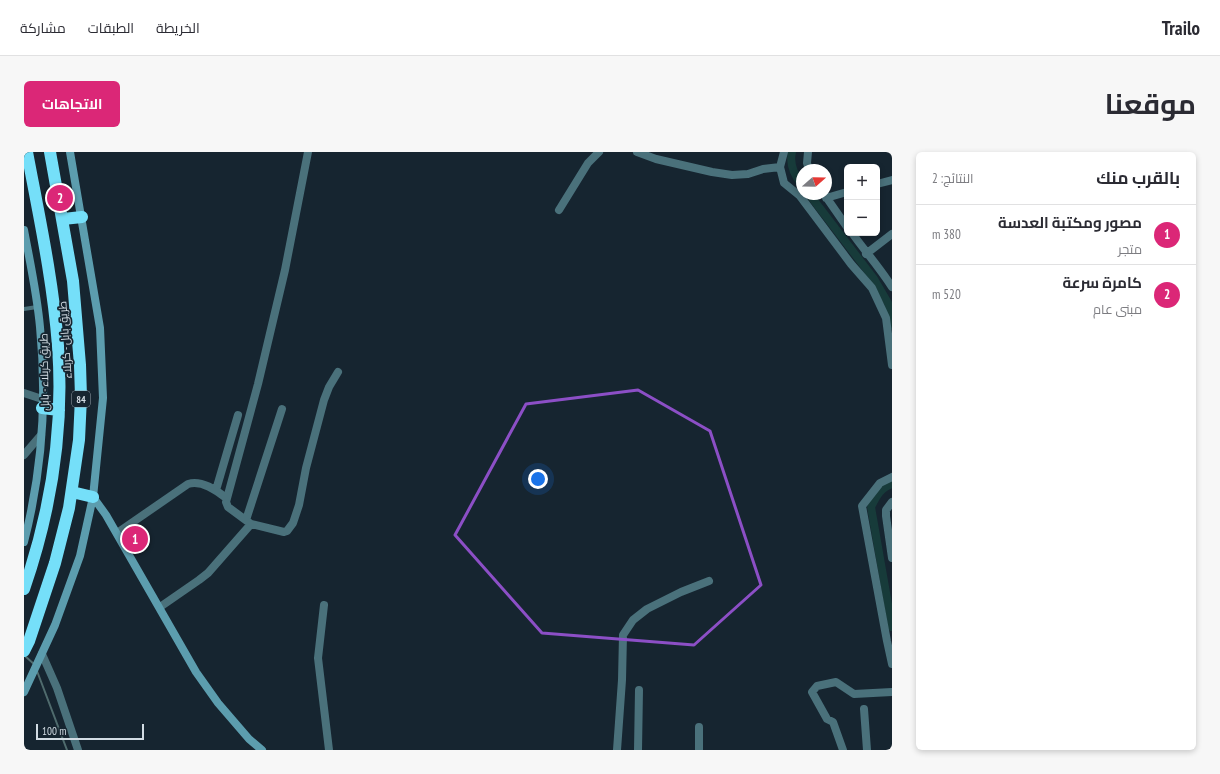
<!DOCTYPE html>
<html lang="ar">
<head>
<meta charset="utf-8">
<style>
  body { margin:0; font-family:"PT Sans Narrow",Cairo,sans-serif; background:#f7f7f7; color:#2b2b33; direction:rtl }
  .controls { position:absolute; right:12px; top:12px; display:grid; overflow:hidden; border-radius:6px; box-shadow:0 2px 6px #0003 }
  .controls button { width:36px; height:36px; display:grid; place-items:center; padding:0; border:0; border-bottom:1px solid #e1e1e2; background:#fff; color:#2b2b33; font:20px sans-serif }
  .compass { position:absolute; left:772px; top:12px; width:36px; height:36px; border-radius:50%; background:#fff; box-shadow:0 2px 6px #0003; rotate:70deg }
  .scale { position:absolute; left:12px; bottom:10px; width:108px; box-sizing:border-box; padding-left:4px; border:2px solid #d2dce3; border-top:0; font-size:11px; line-height:14px; white-space:nowrap; color:#d2dce3; -webkit-text-stroke:3px #162530; paint-order:stroke }
  .you { position:absolute; left:514px; top:327px; width:14px; height:14px; margin:-10px; border:3px solid #fff; border-radius:50%; background:#1a73e8; box-shadow:0 0 0 6px #1a73e833 }
  .badge { display:grid; place-items:center; width:26px; height:26px; border-radius:50%; background:#db2777; color:#fff; font-size:13px; font-weight:700 }
  .pin { position:absolute; translate:-50% -50%; border:2px solid #fff; box-shadow:0 1px 4px #0006 }
  .list { margin:0; padding:0; list-style:none }
  h2 { display:flex; justify-content:space-between; align-items:center; height:52px; margin:0; padding:0 16px; font-size:17px }
  h2 small { font-size:13px; font-weight:400; color:#7c7c81 }
  .list li { display:grid; grid-template-columns:26px 1fr auto; gap:12px; align-items:center; box-sizing:border-box; height:60px; padding:0 16px; border-top:1px solid #e1e1e2 }
  .list b { display:block; font-size:15px; white-space:nowrap }
  .list p { margin:0; font-size:13px; white-space:nowrap; color:#7c7c81 }
  .list em { font-size:13px; font-style:normal; color:#7c7c81 }
  .map { position:relative; flex:none; width:868px; height:598px; overflow:hidden; direction:ltr; border-radius:6px }
  header { display:flex; align-items:center; gap:24px; box-sizing:border-box; height:56px; padding:0 20px; background:#fff; border-bottom:1px solid #e1e1e2 }
  header strong { font-size:19px }
  nav { display:flex; gap:22px; margin-inline-start:auto; font-size:14px }
  .intro { display:flex; align-items:center; justify-content:space-between; box-sizing:border-box; height:96px; padding:0 24px }
  h1 { margin:0; font-size:28px }
  .button { padding:10px 18px; border-radius:6px; background:#db2777; color:#fff; font-size:14px; font-weight:700 }
  main { display:flex; gap:24px; padding:0 24px }
  aside { flex:1; background:#fff; border-radius:6px; box-shadow:0 2px 6px #0003 }
  .map>svg:first-child { display:block }
  .lines { fill:none; stroke-linecap:round; stroke-linejoin:round }
  .stream { stroke:#4f6b6d; stroke-width:2 }
  .canal { stroke:#173b3a; stroke-width:8 }
  .lane { stroke:#4a717b; stroke-width:4 }
  .street { stroke:#4a717b; stroke-width:8 }
  .secondary { stroke:#5c9dae; stroke-width:8 }
  .highway { stroke:#75dff9; stroke-width:12 }
  .marked { fill:none; stroke:#8c4fc6; stroke-width:3; stroke-linejoin:round }
  .labels { text-anchor:middle; stroke-width:3.5; stroke-linejoin:round; paint-order:stroke }
  .shield { fill:#162530; stroke:#9aa5ad; stroke-width:1 }
  .shield-label { font-size:10px; font-weight:bold; fill:#d2dce3 }
  .street-label { font-size:11px; fill:#d2dce3; stroke:#162530 }
</style>
</head>
<body>
<header>
<strong>Trailo</strong>
<nav><a>الخريطة</a><a>الطبقات</a><a>مشاركة</a></nav>
</header>
<div class="intro"><h1>موقعنا</h1><a class="button">الاتجاهات</a></div>
<main>
<aside>
<h2>بالقرب منك<small>النتائج: 2</small></h2>
<ul class="list">
<li><span class="badge">1</span><div><b>مصور ومكتبة العدسة</b><p>متجر</p></div><em>380 m</em></li>
<li><span class="badge">2</span><div><b>كامرة سرعة</b><p>مبنى عام</p></div><em>520 m</em></li>
</ul>
</aside>
<div class="map">
<svg width="868" height="598" viewBox="0 0 868 598">
  <rect width="100%" height="100%" fill="#162530"/>
  <g class="lines">
    <path class="stream" d="M 1,504 L 11,513
      M 13,519 L 43,598"/>
    <path class="canal" d="M 768,0 C 765,12 771,24 778,33
      M 785,42 L 850,127 L 864,151 L 868,173
      M 868,332 C 857,335 852,345 847,355 L 868,475"/>
    <path class="lane" d="M 0,157 L 13,155"/>
    <path class="street" d="M 284,0 L 261,118 L 234,232 L 202,350 L 204,355 L 227,372 L 260,380 L 263,379 L 269,371 L 275,353 L 282,316 L 300,248 L 305,235 L 314,220
      M 613,0 L 632,7 L 688,20 L 708,23 L 724,22 L 739,17 L 756,15
      M 760,0 L 756,15 L 760,31 L 776,44 L 827,112 L 848,136 L 862,166 L 868,213
      M 784,0 L 783,11 L 785,18
      M 853,32 L 868,28
      M 800,42 L 823,75
      M 802,46 L 823,40
      M 535,58 L 564,11 L 575,0
      M 828,81 C 841,99 856,116 868,135
      M 842,102 L 868,82
      M 0,241 L 18,247
      M 0,303 L 17,283
      M 868,325 L 856,331 L 838,354 L 863,489 L 868,512
      M 192,338 L 214,263
      M 868,350 L 862,358 L 862,364 L 868,406
      M 222,368 L 258,257
      M 93,381 L 164,332 C 178,328 192,338 202,346
      M 300,453 L 294,506 L 305,598
      M 136,455 L 175,428 L 184,421 L 227,372
      M 18,502 L 33,536 L 54,598
      M 840,557 L 843,598
      M 675,575 L 675,598
      M 593,598 L 598,528 L 599,483 L 609,468 L 623,457 L 657,440 L 685,429
      M 614,598 L 615,538
      M 819,598 L 809,570 L 803,567 L 788,540 L 793,534 L 812,530 L 830,542 L 868,540"/>
    <path class="secondary" d="M 0,78 C 6,110 13,142 16,175 C 23,246 18,320 0,390
      M 69,345 L 82,363 L 172,520 L 194,551 L 225,587 L 238,598
      M 0,540 L 31,473 L 56,404 L 69,345 L 79,246 L 76,176 L 46,0"/>
    <path class="highway" d="M 39,67 L 58,65
      M 18,256 L 35,258
      M 48,340 L 69,345
      M 0,437 C 27,359 40,276 34,194 C 29,128 15,64 3,0
      M 0,499 L 5,489 L 31,411 L 45,356 L 55,288 L 57,245 L 56,213 L 49,129 L 26,0"/>
  </g>
  <path class="marked" d="M 614,238 L 686,279 L 737,433 L 670,493 L 518,481 L 431,383 L 502,252 Z"/>
  <g class="labels">
    <rect class="shield" x="48" y="239" width="18" height="16" rx="3"/>
    <g class="shield-label">
      <text x="57" y="251">84</text>
    </g>
    <g class="street-label">
      <text transform="translate(41 188) rotate(-94)" y="4">طريق بابل - كربلاء</text>
      <text transform="translate(20 220) rotate(-91)" y="4">طريق كربلاء - بابل</text>
    </g>
  </g>
</svg>
<div class="controls">
<button>+</button>
<button>−</button>
</div>
<svg class="compass" viewBox="-18 -18 36 36"><path d="M0-13l5 13h-10z" fill="#e53935"/><path d="M0 13l5-13h-10z" fill="#7c7c81"/></svg>
<div class="scale">100 m</div>
<div class="you"></div>
<div class="pin badge" style="left:111px;top:387px">1</div>
<div class="pin badge" style="left:36px;top:46px">2</div>
</div>
</main>
</body>
</html>
